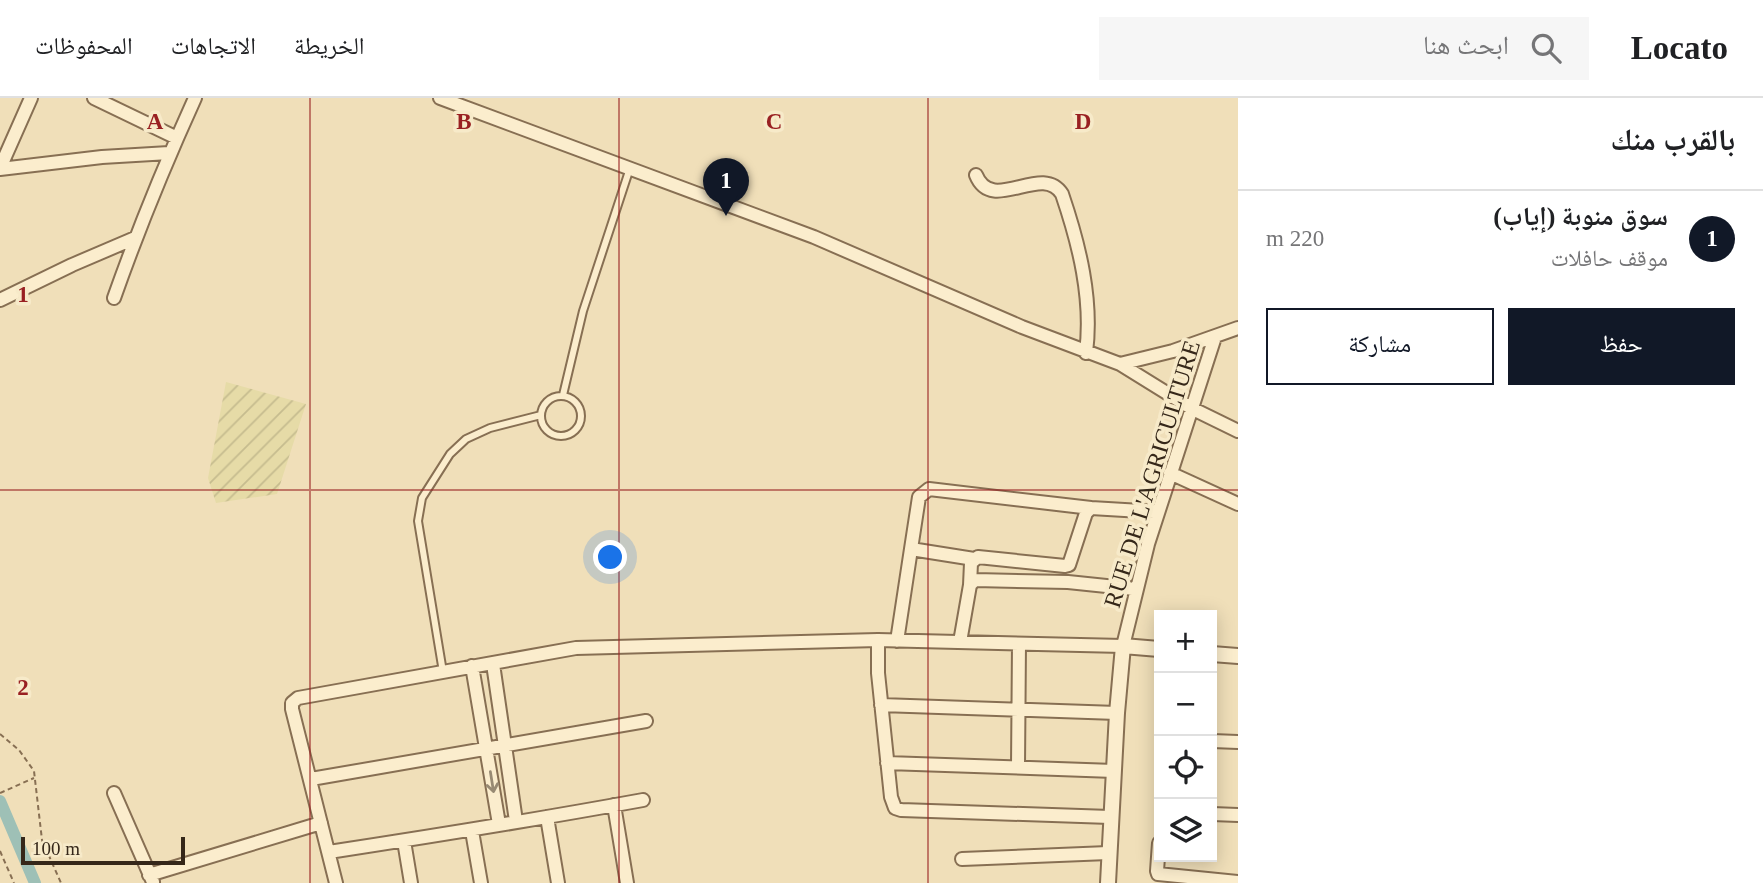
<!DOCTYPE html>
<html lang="ar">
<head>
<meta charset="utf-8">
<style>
  body { margin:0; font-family:"Times New Roman","Noto Naskh Arabic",serif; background:#f6f6f6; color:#202124; direction:rtl }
  .controls { position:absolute; right:21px; bottom:21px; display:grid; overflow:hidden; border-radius:0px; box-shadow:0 4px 18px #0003 }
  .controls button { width:63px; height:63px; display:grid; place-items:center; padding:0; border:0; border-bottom:2px solid #e0e0e0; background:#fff; color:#202124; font:35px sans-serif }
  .scale { position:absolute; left:21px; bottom:18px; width:164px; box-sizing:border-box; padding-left:7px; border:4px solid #352719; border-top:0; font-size:19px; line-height:24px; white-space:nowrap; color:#352719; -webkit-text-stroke:5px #f7eac9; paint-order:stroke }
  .you { position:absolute; left:611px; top:460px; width:24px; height:24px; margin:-18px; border:5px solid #fff; border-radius:50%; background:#1a73e8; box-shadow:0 0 0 10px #1a73e833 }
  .badge { display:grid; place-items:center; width:46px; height:46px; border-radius:50%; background:#111827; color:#fff; font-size:23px; font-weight:700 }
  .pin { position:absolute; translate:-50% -58px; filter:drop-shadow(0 2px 4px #0008) }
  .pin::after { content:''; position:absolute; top:37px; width:24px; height:21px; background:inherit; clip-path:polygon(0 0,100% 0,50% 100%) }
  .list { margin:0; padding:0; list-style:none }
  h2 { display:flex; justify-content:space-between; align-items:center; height:91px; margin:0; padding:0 28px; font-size:30px }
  h2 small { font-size:23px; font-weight:400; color:#757577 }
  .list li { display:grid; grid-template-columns:46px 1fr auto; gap:21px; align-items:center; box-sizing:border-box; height:98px; padding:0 28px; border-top:2px solid #e0e0e0 }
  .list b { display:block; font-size:26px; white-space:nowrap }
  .list p { margin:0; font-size:23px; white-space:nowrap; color:#757577 }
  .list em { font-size:23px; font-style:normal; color:#757577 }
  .actions { display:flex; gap:14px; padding:21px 28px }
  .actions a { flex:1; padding:16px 0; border:2px solid #111827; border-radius:0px; text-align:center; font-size:24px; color:#111827 }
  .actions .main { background:#111827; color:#fff }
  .icon { flex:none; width:38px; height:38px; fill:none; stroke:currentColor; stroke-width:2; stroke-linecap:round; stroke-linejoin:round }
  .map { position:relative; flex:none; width:1238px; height:785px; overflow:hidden; direction:ltr }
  header { display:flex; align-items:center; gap:42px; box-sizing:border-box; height:98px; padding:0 35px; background:#fff; border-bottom:2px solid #e0e0e0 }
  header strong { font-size:33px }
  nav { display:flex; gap:38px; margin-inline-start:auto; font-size:24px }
  .search { width:490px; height:63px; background:#f6f6f6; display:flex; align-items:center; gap:18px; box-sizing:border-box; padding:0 24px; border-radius:0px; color:#757577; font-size:26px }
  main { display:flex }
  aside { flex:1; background:#fff }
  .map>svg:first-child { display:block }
  .farmland { fill:url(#farmland-furrows) }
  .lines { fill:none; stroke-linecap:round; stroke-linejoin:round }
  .canal { stroke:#9ec0b6; stroke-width:12 }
  .service-casing { stroke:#876f53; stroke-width:10 }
  .minor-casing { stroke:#876f53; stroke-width:16 }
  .tertiary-casing { stroke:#876f53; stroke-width:18 }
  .path { stroke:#876f53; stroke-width:2; stroke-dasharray:5 3.5; stroke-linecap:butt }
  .service { stroke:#fbedcd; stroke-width:6 }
  .minor { stroke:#fbedcd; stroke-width:12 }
  .tertiary { stroke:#fbedcd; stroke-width:14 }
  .oneway { stroke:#988a73 }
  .grid { fill:none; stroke:#992022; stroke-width:2; stroke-opacity:0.55 }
  .labels { text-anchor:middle; stroke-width:7; stroke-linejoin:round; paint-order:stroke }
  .street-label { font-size:24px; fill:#352719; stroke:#f7eac9 }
  .grid-label { font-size:23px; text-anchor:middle; font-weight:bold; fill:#992022; stroke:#f7eac9; stroke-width:7; stroke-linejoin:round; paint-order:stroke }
</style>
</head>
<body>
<header>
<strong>Locato</strong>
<div class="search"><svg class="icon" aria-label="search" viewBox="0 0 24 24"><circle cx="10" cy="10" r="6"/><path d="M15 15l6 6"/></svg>ابحث هنا</div>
<nav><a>الخريطة</a><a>الاتجاهات</a><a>المحفوظات</a></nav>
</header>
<main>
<aside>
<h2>بالقرب منك<small></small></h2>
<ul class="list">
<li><span class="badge">1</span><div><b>سوق منوبة (إياب)</b><p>موقف حافلات</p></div><em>220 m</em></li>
</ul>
<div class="actions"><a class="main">حفظ</a><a>مشاركة</a></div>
</aside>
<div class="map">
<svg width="1238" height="785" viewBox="0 0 1238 785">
  <defs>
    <pattern id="farmland-furrows" width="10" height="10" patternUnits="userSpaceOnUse" patternTransform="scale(1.75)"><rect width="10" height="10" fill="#e6dba7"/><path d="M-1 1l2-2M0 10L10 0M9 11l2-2" fill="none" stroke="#c6bc8f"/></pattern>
  </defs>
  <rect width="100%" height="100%" fill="#f0dfb9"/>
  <path class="farmland" d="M 226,284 L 306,306 L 277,396 L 216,405 L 208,380 Z"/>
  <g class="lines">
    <path class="canal" d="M 0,703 L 35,785"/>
    <g class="service-casing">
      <path id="service" d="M 563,297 L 583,213 L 630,70
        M541 318a20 20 0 1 1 40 0a20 20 0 1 1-40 0Z
        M 443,574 L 418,423 L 422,400 L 450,356 L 466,341 L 490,330 L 541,317"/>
    </g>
    <g class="minor-casing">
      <path id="minor" d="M 94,0 L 177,40
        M 440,0 L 814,139 L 1022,229 L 1120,266 L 1173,253 L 1238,230
        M 0,70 L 31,0
        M 0,71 L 102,59 L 169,55
        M 976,77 C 992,117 1042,64 1062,96 C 1079,146 1093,201 1086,255
        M 114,200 C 138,132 165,66 195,0
        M 0,202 L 72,167 L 135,140
        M 1120,266 L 1191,310 L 1238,333
        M 1170,375 L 1238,406
        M 911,451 L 919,399 L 929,391 L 1091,410
        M 970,487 L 971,465 L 978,459 L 1065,468 L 1069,467 L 1086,415 L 1091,410 L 1158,414
        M 878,542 L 878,575 L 891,699 L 895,710 L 901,712 L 1110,719
        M 897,543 L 911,451 L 974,461
        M 960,544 L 970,487 L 975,482 L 1068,484 L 1135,491
        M 493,566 L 516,723
        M 472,568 L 499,726
        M 881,607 L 1117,615
        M 1212,643 L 1238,644
        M 887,665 L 1114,673
        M 1018,669 L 1019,546
        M 311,681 L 646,623
        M 114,695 L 153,784
        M 614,707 L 627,785
        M 1212,716 L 1238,717
        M 547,719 L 558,785
        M 472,733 L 481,785
        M 404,743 L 411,785
        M 1159,745 L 1157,773 L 1158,776 L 1238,784
        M 329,754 C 434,738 539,721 643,702
        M 962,761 L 1108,755
        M 149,777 L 321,725
        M 336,785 L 292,611 L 292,605 L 298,600 L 576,550 L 878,542 L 1123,548 L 1148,446 L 1215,239"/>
    </g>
    <g class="tertiary-casing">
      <path id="tertiary" d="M 1212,556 L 1238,558
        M 1108,785 L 1117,615 L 1123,548 L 1159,551"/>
    </g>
    <path class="path" d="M 0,636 L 19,652 L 34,673 L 42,742 L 61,785
      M 0,695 L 34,680
      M 0,753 L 14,785"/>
    <use href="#service" class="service"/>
    <use href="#minor" class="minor"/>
    <use href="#tertiary" class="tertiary"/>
  </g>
  <defs><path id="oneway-shaft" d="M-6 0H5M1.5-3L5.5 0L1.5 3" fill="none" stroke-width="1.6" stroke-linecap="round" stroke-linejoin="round" transform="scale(1.75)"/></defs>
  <use class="oneway" href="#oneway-shaft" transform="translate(492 684) rotate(81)"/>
  <path class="grid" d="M 310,0 L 310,785M 619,0 L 619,785M 928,0 L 928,785M 0,392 L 1238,392"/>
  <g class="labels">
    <g class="street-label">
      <text transform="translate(1152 376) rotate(-73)" y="8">RUE DE L'AGRICULTURE</text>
    </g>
  </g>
  <g class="grid-label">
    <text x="155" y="31">A</text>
    <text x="464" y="31">B</text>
    <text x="774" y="31">C</text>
    <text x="1083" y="31">D</text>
    <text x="23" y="204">1</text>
    <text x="23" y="597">2</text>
  </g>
</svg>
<div class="controls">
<button>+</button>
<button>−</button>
<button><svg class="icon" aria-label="locate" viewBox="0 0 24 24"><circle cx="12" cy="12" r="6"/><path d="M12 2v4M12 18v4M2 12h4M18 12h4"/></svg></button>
<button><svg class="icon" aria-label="layers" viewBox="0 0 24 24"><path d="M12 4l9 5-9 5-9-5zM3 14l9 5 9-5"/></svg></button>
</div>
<div class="scale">100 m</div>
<div class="you"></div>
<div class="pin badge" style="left:726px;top:118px">1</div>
</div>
</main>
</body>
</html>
